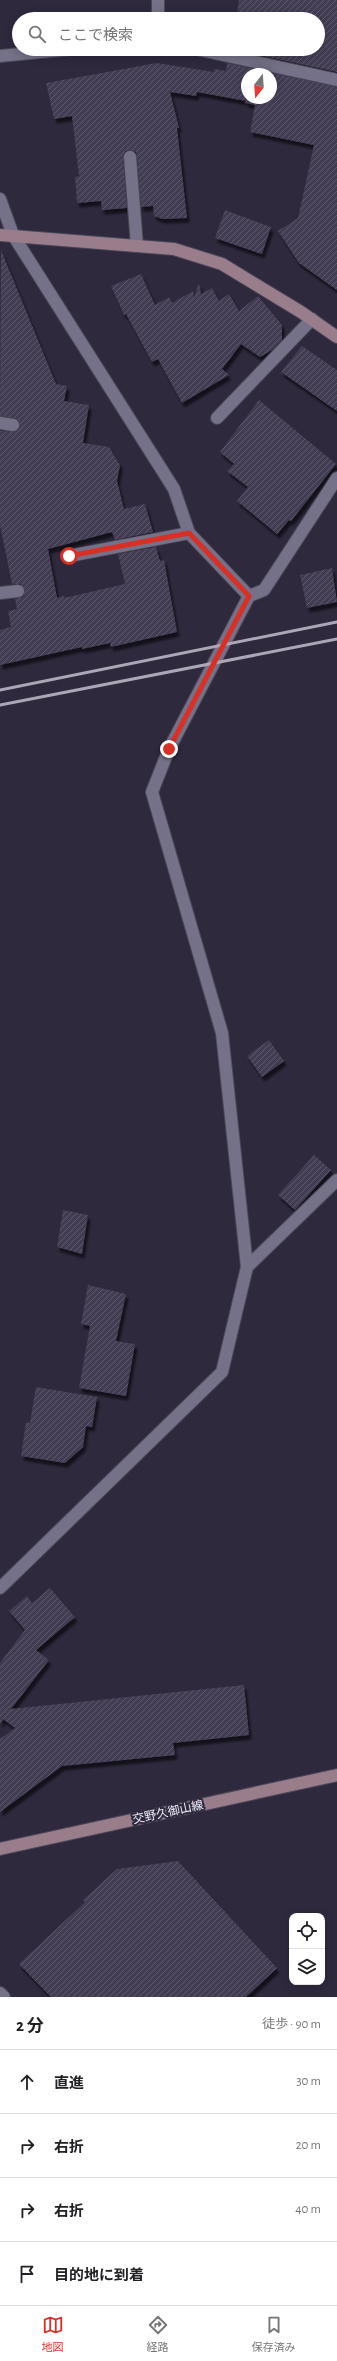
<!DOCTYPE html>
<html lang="ja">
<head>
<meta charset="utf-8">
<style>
  body { margin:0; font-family:"Alegreya Sans","Noto Sans JP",sans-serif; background:#f6f6f6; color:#202124 }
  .controls { position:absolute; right:12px; bottom:12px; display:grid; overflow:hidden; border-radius:8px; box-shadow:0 2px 10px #0003 }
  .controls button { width:36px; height:36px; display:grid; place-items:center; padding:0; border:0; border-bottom:1px solid #e0e0e0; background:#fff; color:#202124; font:20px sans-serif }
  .compass { position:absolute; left:241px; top:68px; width:36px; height:36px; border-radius:50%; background:#fff; box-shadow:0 2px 10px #0003; rotate:197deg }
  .stop { position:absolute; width:12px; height:12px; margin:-9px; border:3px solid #d93025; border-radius:50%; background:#fff }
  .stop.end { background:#d93025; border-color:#fff; box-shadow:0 1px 4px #0008 }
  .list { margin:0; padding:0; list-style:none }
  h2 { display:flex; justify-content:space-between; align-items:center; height:52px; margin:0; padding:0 16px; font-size:17px }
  h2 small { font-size:13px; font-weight:400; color:#757577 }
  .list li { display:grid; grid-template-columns:26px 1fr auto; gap:12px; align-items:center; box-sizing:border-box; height:64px; padding:0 16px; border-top:1px solid #e0e0e0 }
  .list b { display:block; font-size:15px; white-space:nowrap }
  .list em { font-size:13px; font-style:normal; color:#757577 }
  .icon { flex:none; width:22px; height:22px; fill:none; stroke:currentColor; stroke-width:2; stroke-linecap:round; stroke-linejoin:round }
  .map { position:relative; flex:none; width:337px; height:1997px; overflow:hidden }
  .search { position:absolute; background:#fff; box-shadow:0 2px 10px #0003; left:12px; right:12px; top:12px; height:44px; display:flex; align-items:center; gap:10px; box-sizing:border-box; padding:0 14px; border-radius:22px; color:#757577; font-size:15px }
  .sheet { height:308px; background:#fff }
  nav { display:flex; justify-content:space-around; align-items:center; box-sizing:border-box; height:56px; border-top:1px solid #e0e0e0; background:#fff; font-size:11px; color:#757577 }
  nav a { display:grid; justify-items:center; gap:2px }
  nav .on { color:#d93025 }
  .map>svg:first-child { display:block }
  .building { fill:url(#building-hatch); fill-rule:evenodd; filter:url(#shadow) }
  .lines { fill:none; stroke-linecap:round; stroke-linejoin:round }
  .lane-casing { stroke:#4b4758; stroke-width:14 }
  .street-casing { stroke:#4b4758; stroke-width:14 }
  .secondary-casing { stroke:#4b4758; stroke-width:14 }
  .lane { stroke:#757188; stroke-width:12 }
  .street { stroke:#757188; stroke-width:12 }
  .secondary { stroke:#9a7d8b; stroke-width:12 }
  .rail { stroke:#aba7b7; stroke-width:3 }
  .route { stroke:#d93025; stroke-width:5 }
  .labels { text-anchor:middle; stroke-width:4; stroke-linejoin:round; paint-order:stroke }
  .street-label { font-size:12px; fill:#f3f0fe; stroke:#2e293d }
</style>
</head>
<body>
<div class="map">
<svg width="337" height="1997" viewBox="0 0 337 1997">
  <defs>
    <pattern id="building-hatch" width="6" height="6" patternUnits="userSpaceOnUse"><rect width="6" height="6" fill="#423d52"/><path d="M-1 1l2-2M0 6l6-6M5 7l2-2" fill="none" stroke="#5e596c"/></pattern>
    <filter id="shadow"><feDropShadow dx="2.5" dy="4.5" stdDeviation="1" flood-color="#0009"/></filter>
  </defs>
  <rect width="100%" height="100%" fill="#2e293d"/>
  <path class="building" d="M 239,0 L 337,0 L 337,72 L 231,49 L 318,49 L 318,19 L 236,19 Z
    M 157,63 L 214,72 L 214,69 L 226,71 L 227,63 L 337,87 L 337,290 L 299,263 L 278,231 L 298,218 L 314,145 L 250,132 L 255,105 L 245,103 L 246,101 L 197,92 L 196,96 L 170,92 L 179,128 L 177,128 L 187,218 L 163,219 L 154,216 L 153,206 L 141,207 L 137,156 L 136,152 L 130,150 L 125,151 L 123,157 L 127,208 L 102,210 L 101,201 L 77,203 L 75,177 L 79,176 L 72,116 L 54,119 L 46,83 ZM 247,74 L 271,74 L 271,98 L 247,98 Z
    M 225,210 L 271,227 L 262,254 L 215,238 Z
    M 1,250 L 56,384 L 67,386 L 64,401 L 89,405 L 83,443 L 109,447 L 120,465 L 117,481 L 124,509 L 145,504 L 153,532 L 115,540 L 112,532 L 48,549 L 57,598 L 64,596 L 64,598 L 125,584 L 118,554 L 156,547 L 160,561 L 164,560 L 177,632 L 111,647 L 110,643 L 82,649 L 82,647 L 0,665 L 0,630 L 11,627 L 8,611 L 17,609 L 15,599 L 23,597 L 25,591 L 21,584 L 12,584 L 0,525 L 0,431 L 15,432 L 20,426 L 17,419 L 0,416 Z
    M 141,274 L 155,305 L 169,297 L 172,303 L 193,291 L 194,298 L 199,283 L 201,294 L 212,288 L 219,301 L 229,294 L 239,311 L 258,296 L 282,325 L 282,340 L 272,350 L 260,357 L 241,344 L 222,369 L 229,375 L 182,403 L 158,359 L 152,362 L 126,314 L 124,315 L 111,286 Z
    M 302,346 L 337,370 L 337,411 L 281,372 Z
    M 259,400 L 336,464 L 291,521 L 289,520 L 277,534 L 237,501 L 248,487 L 227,471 L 234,464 L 220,452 Z
    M 332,568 L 337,602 L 307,608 L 300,575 Z
    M 269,1040 L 284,1061 L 262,1077 L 247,1056 Z
    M 314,1155 L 331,1170 L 295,1210 L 278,1195 Z
    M 63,1210 L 88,1215 L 82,1254 L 57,1247 Z
    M 88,1285 L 126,1294 L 116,1341 L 135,1344 L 126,1396 L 79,1388 L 90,1326 L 81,1324 Z
    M 36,1387 L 97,1397 L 92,1427 L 86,1426 L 83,1447 L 65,1463 L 21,1456 L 26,1422 L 30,1423 Z
    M 50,1588 L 75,1617 L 36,1650 L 49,1660 L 11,1709 L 244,1685 L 249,1735 L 173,1743 L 175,1755 L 62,1766 L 0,1812 L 0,1739 L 15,1728 L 3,1719 L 0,1724 L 0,1663 L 25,1630 L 9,1611 L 27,1596 L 32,1603 Z
    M 178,1861 L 277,1968 L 246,1997 L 51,1997 L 19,1964 L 85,1902 L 83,1900 L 117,1869 Z"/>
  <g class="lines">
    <g class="lane-casing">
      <path id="lane" d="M 130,157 L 137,246
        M 217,418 L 312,319
        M 69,556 L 189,533
        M 0,593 L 18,591"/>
    </g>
    <g class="street-casing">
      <path id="street" d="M 158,19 L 158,0
        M 196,49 L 337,80
        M 0,56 L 71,49
        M 0,199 L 13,235 L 174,489 L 189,533 L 249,596 L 264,590 L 337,478
        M 0,423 L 13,425
        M 247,1267 L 337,1180
        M 0,1588 L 222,1372 L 247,1267 L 222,1033 L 152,792 L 169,749 L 249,596
        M 0,1993 L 4,1997"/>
    </g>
    <g class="secondary-casing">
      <path id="secondary" d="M 0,235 L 174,249 L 222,264 L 301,312 L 337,337
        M 0,1849 L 337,1775"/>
    </g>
    <use href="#lane" class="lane"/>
    <use href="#street" class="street"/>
    <use href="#secondary" class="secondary"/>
    <path class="rail" d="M 0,690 L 337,622
      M 0,705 L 337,639"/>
  </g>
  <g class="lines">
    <path class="route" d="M 69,556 L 189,533 L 249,596 L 169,749"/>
  </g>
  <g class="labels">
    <g class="street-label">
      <text transform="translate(168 1812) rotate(-12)" y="4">交野久御山線</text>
    </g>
  </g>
</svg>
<div class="controls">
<button><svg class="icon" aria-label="locate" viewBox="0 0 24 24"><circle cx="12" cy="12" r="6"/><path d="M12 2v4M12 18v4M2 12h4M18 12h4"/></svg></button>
<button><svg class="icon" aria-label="layers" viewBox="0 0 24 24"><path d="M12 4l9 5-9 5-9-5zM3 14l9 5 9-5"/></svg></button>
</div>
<svg class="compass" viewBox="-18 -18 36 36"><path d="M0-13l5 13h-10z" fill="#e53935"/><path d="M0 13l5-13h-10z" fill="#757577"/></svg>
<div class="stop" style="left:69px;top:556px"></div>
<div class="stop end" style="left:169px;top:749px"></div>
<div class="search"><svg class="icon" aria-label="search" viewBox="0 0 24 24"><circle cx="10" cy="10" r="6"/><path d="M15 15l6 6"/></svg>ここで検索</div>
</div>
<section class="sheet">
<h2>2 分<small>徒歩 · 90 m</small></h2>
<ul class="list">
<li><svg class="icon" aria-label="ahead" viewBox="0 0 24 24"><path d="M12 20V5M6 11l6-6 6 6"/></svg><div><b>直進</b></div><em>30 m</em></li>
<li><svg class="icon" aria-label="right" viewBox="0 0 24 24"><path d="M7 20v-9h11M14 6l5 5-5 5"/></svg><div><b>右折</b></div><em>20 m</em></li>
<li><svg class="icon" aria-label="right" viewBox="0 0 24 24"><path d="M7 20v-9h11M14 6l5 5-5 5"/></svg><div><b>右折</b></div><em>40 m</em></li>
<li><svg class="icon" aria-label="arrive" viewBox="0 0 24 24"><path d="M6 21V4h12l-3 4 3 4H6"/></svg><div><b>目的地に到着</b></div></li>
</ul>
</section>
<nav>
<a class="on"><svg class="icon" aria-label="map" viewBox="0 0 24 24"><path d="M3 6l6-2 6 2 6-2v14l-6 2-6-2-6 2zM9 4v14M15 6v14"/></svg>地図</a>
<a><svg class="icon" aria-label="directions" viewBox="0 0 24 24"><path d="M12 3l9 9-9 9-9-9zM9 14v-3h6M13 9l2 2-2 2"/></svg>経路</a>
<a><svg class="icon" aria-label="saved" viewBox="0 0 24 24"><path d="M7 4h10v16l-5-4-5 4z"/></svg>保存済み</a>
</nav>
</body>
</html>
